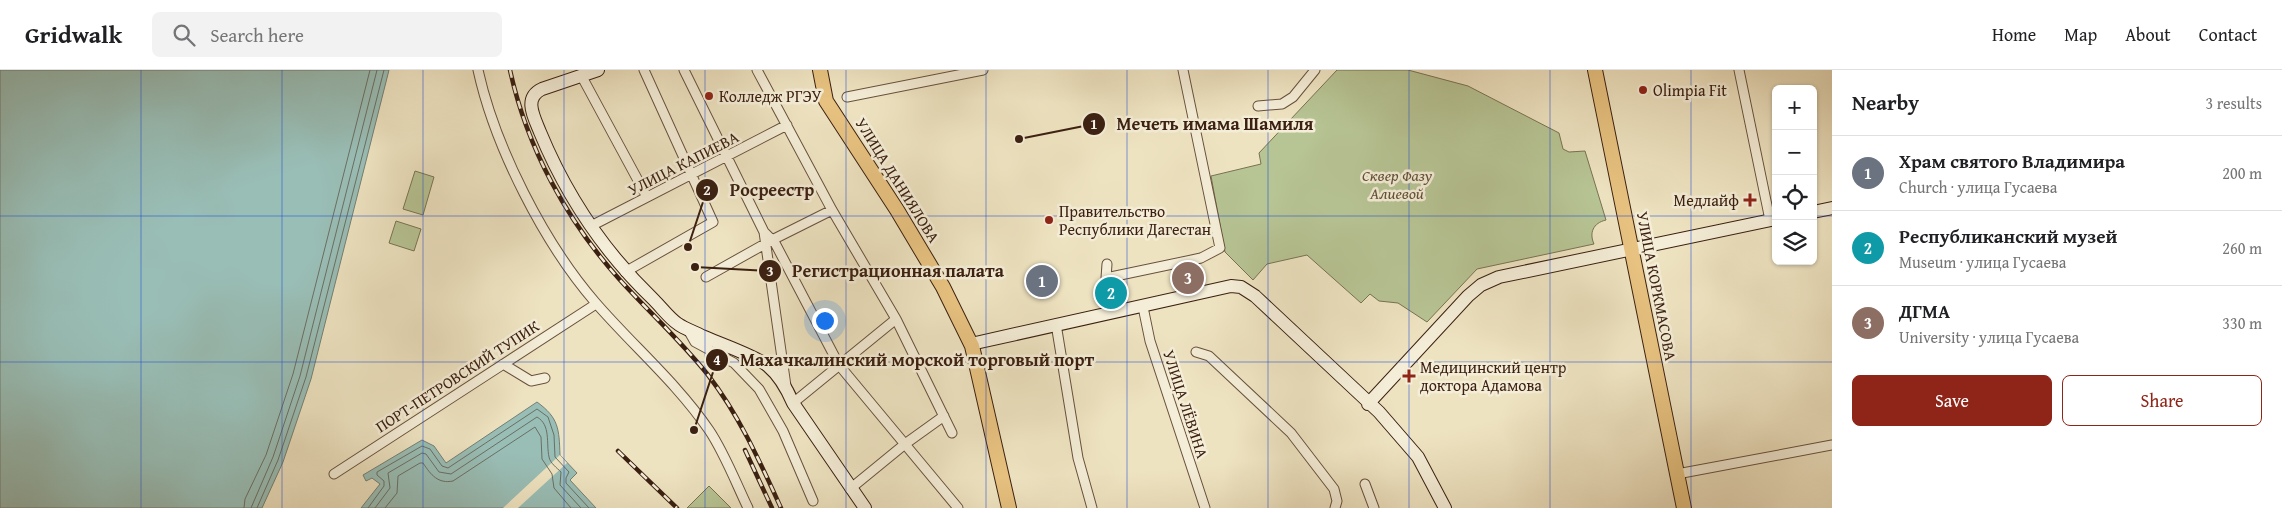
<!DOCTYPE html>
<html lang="en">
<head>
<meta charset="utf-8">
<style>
  body { margin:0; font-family:"Gentium Book Plus",serif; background:#f2f2f2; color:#202124 }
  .controls { position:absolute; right:15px; top:15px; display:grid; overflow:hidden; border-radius:8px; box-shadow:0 1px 4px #0004 }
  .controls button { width:45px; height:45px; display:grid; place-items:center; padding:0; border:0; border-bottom:1px solid #e0e0e0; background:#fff; color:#202124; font:25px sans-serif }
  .you { position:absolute; left:824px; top:250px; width:18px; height:18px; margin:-12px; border:4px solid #fff; border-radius:50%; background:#1a73e8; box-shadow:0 0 0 8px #1a73e833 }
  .badge { display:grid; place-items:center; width:32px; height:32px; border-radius:50%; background:#8f2418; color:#fff; font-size:16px; font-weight:700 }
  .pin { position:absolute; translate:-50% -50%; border:2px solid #fff; box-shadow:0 1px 5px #0006 }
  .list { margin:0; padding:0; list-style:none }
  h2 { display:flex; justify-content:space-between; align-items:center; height:65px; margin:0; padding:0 20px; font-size:21px }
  h2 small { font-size:16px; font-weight:400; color:#757577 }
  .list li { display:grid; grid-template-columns:32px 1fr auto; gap:15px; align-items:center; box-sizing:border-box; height:75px; padding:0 20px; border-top:1px solid #e0e0e0 }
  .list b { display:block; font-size:19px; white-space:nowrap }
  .list p { margin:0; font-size:16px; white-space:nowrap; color:#757577 }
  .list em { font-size:16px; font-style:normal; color:#757577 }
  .actions { display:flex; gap:10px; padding:15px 20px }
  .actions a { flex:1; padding:11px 0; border:1px solid #8f2418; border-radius:8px; text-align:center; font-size:18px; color:#8f2418 }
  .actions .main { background:#8f2418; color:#fff }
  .icon { flex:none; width:28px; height:28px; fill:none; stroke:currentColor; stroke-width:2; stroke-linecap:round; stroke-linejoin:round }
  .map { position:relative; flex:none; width:1832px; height:438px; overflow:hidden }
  header { display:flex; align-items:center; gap:30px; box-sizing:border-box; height:70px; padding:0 25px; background:#fff; border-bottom:1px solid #e0e0e0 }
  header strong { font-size:24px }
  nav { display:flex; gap:28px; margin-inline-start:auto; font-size:18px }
  .search { width:350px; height:45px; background:#f2f2f2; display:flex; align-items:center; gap:12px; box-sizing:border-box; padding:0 18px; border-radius:8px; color:#757577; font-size:19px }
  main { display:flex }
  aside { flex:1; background:#fff }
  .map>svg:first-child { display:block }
  .green { fill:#b7c494; stroke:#797252 }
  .water { fill:#99beb6; stroke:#737f74 }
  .pier { fill:#eee3c1 }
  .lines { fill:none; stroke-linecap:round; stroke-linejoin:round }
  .shore { stroke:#6a6f64; stroke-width:1 }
  .street-casing { stroke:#68513d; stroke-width:11 }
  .secondary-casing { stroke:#3b2011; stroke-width:14 }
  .primary-casing { stroke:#3b2011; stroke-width:16 }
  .street { stroke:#f4edd7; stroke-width:9 }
  .secondary { stroke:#f4edd7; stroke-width:12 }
  .primary { stroke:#e7c280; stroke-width:14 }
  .rail-casing { stroke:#3b2011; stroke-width:4.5 }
  .rail { stroke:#f4edd7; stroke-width:2.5; stroke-dasharray:8; stroke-linecap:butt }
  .grid { fill:none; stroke:#1d4ed8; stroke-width:1; stroke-opacity:0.55 }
  .poi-dot { fill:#8f2418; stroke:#f4edd7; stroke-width:2 }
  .labels { text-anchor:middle; stroke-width:5; stroke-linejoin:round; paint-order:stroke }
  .poi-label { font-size:16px; fill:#3b2011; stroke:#f4edd7; text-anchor:start }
  .street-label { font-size:16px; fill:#3b2011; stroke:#f4edd7 }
  .park-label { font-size:16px; font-style:italic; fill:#605138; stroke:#f4edd7 }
  .leader { fill:none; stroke:#3b2011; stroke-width:2 }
  .callout-dot { fill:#3b2011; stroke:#f4edd7; stroke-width:2 }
  .mark-label { font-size:15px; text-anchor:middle; font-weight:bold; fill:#fff }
  .callout-label { font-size:18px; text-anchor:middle; font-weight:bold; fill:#3b2011; stroke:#f4edd7; stroke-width:5; stroke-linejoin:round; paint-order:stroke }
</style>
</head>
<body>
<header>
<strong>Gridwalk</strong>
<div class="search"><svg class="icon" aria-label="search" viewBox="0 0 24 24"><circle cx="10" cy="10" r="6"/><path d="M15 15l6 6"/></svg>Search here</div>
<nav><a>Home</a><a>Map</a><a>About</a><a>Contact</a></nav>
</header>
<main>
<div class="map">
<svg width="1832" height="438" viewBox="0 0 1832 438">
  <rect width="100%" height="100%" fill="#eee3c1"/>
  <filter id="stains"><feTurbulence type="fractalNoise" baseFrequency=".004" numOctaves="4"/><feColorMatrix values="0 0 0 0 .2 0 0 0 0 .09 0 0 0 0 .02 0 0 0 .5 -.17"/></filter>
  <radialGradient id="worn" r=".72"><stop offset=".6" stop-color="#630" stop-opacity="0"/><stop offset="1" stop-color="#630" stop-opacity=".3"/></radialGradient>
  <path class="green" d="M 1337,0 L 1408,0 L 1468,16 L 1559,63 L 1563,79 L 1569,82 L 1585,81 L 1606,150 C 1593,153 1589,163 1594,174 L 1477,199 L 1427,252 L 1398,233 L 1379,231 L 1370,224 L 1361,233 L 1307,185 L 1267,194 L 1253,210 L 1225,182 L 1211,106 L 1261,94 L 1259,83 Z
    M 415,101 L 434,107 L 423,145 L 403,139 Z
    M 396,151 L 421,159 L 414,181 L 389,173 Z
    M 709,416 L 731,438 L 687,438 Z"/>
  <path class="water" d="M 0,0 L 389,0 L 311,309 L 283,392 L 262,438 L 0,438 Z
    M 537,332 C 559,348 559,359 560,385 L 577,403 L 570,410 L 596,438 L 361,438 L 380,414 L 372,408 L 366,411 L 363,405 L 422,370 L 434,376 L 446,393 Z"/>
  <path class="pier" d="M 560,385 L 567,393 L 518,438 L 503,438 Z"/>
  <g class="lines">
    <path class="shore" d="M 244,438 L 245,429 L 266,385 L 293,304 L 370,0
      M 251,438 L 273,387 L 300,306 L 377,0
      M 257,438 L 278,390 L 306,307 L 384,0
      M 368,438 L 384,416 L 384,411 L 377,405 L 377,402 L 422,376 L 430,379 L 442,396 L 448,398 L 537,339 L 548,347 L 554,365 L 555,387 L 569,402 L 566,408 L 566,413 L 589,438
      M 375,438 L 390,418 L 388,403 L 422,383 L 426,384 L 439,402 L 451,404 L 537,347 C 551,355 546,373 549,387 C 550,393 557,398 561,402 L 560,415 L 581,438
      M 385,438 L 397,423 L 398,406 L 420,393 L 423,393 C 431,405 438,414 453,411 L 535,357 L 541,367 L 542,389 L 552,404 L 554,418 L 571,438"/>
    <g class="street-casing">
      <path id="street" d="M 478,0 C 495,77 544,173 595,232 C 633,276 676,312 709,360 C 724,382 736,413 748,438
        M 684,0 L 764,162 L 775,173 L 839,295 L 958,438
        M 757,0 L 832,140 L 896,249 L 952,363
        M 1739,0 L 1770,150
        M 581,5 L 647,127
        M 847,27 L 983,0
        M 1258,36 L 1282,34 L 1293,27 L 1315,0
        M 591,156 L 787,55
        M 764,162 L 786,316
        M 1107,194 L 1106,208 L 1201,188 L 1220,178 L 1183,0
        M 625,202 L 713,152 L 644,0
        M 706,207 L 772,170 L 832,140
        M 1143,237 L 1150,271 L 1205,438
        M 1056,254 L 1078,388 L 1092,438
        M 687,258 L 695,272 L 734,293 L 759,319 L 783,361 L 813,431
        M 1196,282 L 1209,286 L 1291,363 L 1334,419 L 1337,431 L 1335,438
        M 503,294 L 531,311 L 545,308
        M 793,333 L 896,249
        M 334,404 L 596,234
        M 1677,404 L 1832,375
        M 1365,414 L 1374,438
        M 850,419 L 905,374 L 944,346"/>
    </g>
    <g class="secondary-casing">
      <path id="secondary" d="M 598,0 L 542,19 C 523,28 534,47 540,62 C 566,125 605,183 654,230 C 662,238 669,248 678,254 C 685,259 695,262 702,266 C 718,273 756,286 768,296 C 780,306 787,319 793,333 L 865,438
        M 1813,142 L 1832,138
        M 971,274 L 1231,216 L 1241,217 L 1255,226 L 1379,342 L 1418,387 L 1445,438
        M 1368,334 L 1468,226 L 1481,215 L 1499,207 L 1776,149"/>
    </g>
    <g class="primary-casing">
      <path id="primary" d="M 820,0 L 826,31 L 897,140 L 943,217 L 972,276 L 1009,438
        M 1595,0 L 1684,438"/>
    </g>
    <use href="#street" class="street"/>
    <use href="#secondary" class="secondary"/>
    <use href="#primary" class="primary"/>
    <g class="rail-casing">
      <path id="rail" d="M 510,0 C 527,78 567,151 620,210 C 649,242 681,271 708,305 C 739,345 760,392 781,438
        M 745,380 L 772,438
        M 618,381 L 677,438"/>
    </g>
    <use href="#rail" class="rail"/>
  </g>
  <path class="grid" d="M 141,0 L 141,438M 282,0 L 282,438M 423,0 L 423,438M 564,0 L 564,438M 705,0 L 705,438M 846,0 L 846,438M 986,0 L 986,438M 1127,0 L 1127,438M 1268,0 L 1268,438M 1409,0 L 1409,438M 1550,0 L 1550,438M 1691,0 L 1691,438M 0,146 L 1776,146M 1813,146 L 1832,146M 0,292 L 1832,292"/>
  <g class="poi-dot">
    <circle cx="1643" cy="20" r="5"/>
    <circle cx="709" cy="26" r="5"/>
    <path d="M1747.5 122.5h5v5h5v5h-5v5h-5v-5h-5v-5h5z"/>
    <circle cx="1049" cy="150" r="5"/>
    <path d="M1406.5 298.5h5v5h5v5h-5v5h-5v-5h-5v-5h5z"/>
  </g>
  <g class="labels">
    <g class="poi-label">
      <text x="1653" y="26">Olimpia Fit</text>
      <text x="719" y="32">Колледж РГЭУ</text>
      <text x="1739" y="136" text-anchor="end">Медлайф</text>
      <text x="1059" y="147">Правительство<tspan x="1059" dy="18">Республики Дагестан</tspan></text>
      <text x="1420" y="303">Медицинский центр<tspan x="1420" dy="18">доктора Адамова</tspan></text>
    </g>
    <g class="street-label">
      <text transform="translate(683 93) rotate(-27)" y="6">УЛИЦА КАПИЕВА</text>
      <text transform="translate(898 110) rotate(58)" y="6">УЛИЦА ДАНИЯЛОВА</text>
      <text transform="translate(1657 216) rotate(79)" y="6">УЛИЦА КОРКМАСОВА</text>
      <text transform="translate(457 306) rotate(-33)" y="6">ПОРТ-ПЕТРОВСКИЙ ТУПИК</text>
      <text transform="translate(1186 334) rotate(72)" y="6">УЛИЦА ЛЁВИНА</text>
    </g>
    <g class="park-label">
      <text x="1397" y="111">Сквер Фазу<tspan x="1397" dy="18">Алиевой</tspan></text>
    </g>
  </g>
  <path class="leader" d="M1019 69L1094 54M688 177L707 120M695 197L770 201M694 360L717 290"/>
  <g class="callout-dot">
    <circle cx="1019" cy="69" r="5"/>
    <circle cx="688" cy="177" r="5"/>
    <circle cx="695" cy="197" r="5"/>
    <circle cx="694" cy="360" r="5"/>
    <circle cx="1094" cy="54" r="12"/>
    <circle cx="707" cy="120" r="12"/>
    <circle cx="770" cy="201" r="12"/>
    <circle cx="717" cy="290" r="12"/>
  </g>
  <g class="mark-label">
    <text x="1094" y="59">1</text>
    <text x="707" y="125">2</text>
    <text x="770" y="206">3</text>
    <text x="717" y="295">4</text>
  </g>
  <g class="callout-label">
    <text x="1215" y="60">Мечеть имама Шамиля</text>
    <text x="772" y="126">Росреестр</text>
    <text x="898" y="207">Регистрационная палата</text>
    <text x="917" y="296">Махачкалинский морской торговый порт</text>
  </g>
  <rect width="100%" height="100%" filter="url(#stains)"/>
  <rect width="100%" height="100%" fill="url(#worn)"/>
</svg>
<div class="controls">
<button>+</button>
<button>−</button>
<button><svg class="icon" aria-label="locate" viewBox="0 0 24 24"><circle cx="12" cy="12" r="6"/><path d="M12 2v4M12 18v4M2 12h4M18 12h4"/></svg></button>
<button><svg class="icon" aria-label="layers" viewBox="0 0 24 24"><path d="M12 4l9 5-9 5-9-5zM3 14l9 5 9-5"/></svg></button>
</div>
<div class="you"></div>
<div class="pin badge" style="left:1042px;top:211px;background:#6b7280">1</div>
<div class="pin badge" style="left:1111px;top:223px;background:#0f9aa8">2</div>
<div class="pin badge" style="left:1188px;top:208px;background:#8d6e63">3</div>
</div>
<aside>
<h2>Nearby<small>3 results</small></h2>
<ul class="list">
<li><span class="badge" style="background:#6b7280">1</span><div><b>Храм святого Владимира</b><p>Church · улица Гусаева</p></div><em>200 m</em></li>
<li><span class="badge" style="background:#0f9aa8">2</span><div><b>Республиканский музей</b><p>Museum · улица Гусаева</p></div><em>260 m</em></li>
<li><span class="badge" style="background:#8d6e63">3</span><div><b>ДГМА</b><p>University · улица Гусаева</p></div><em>330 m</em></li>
</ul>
<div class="actions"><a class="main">Save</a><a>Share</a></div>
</aside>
</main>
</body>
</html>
